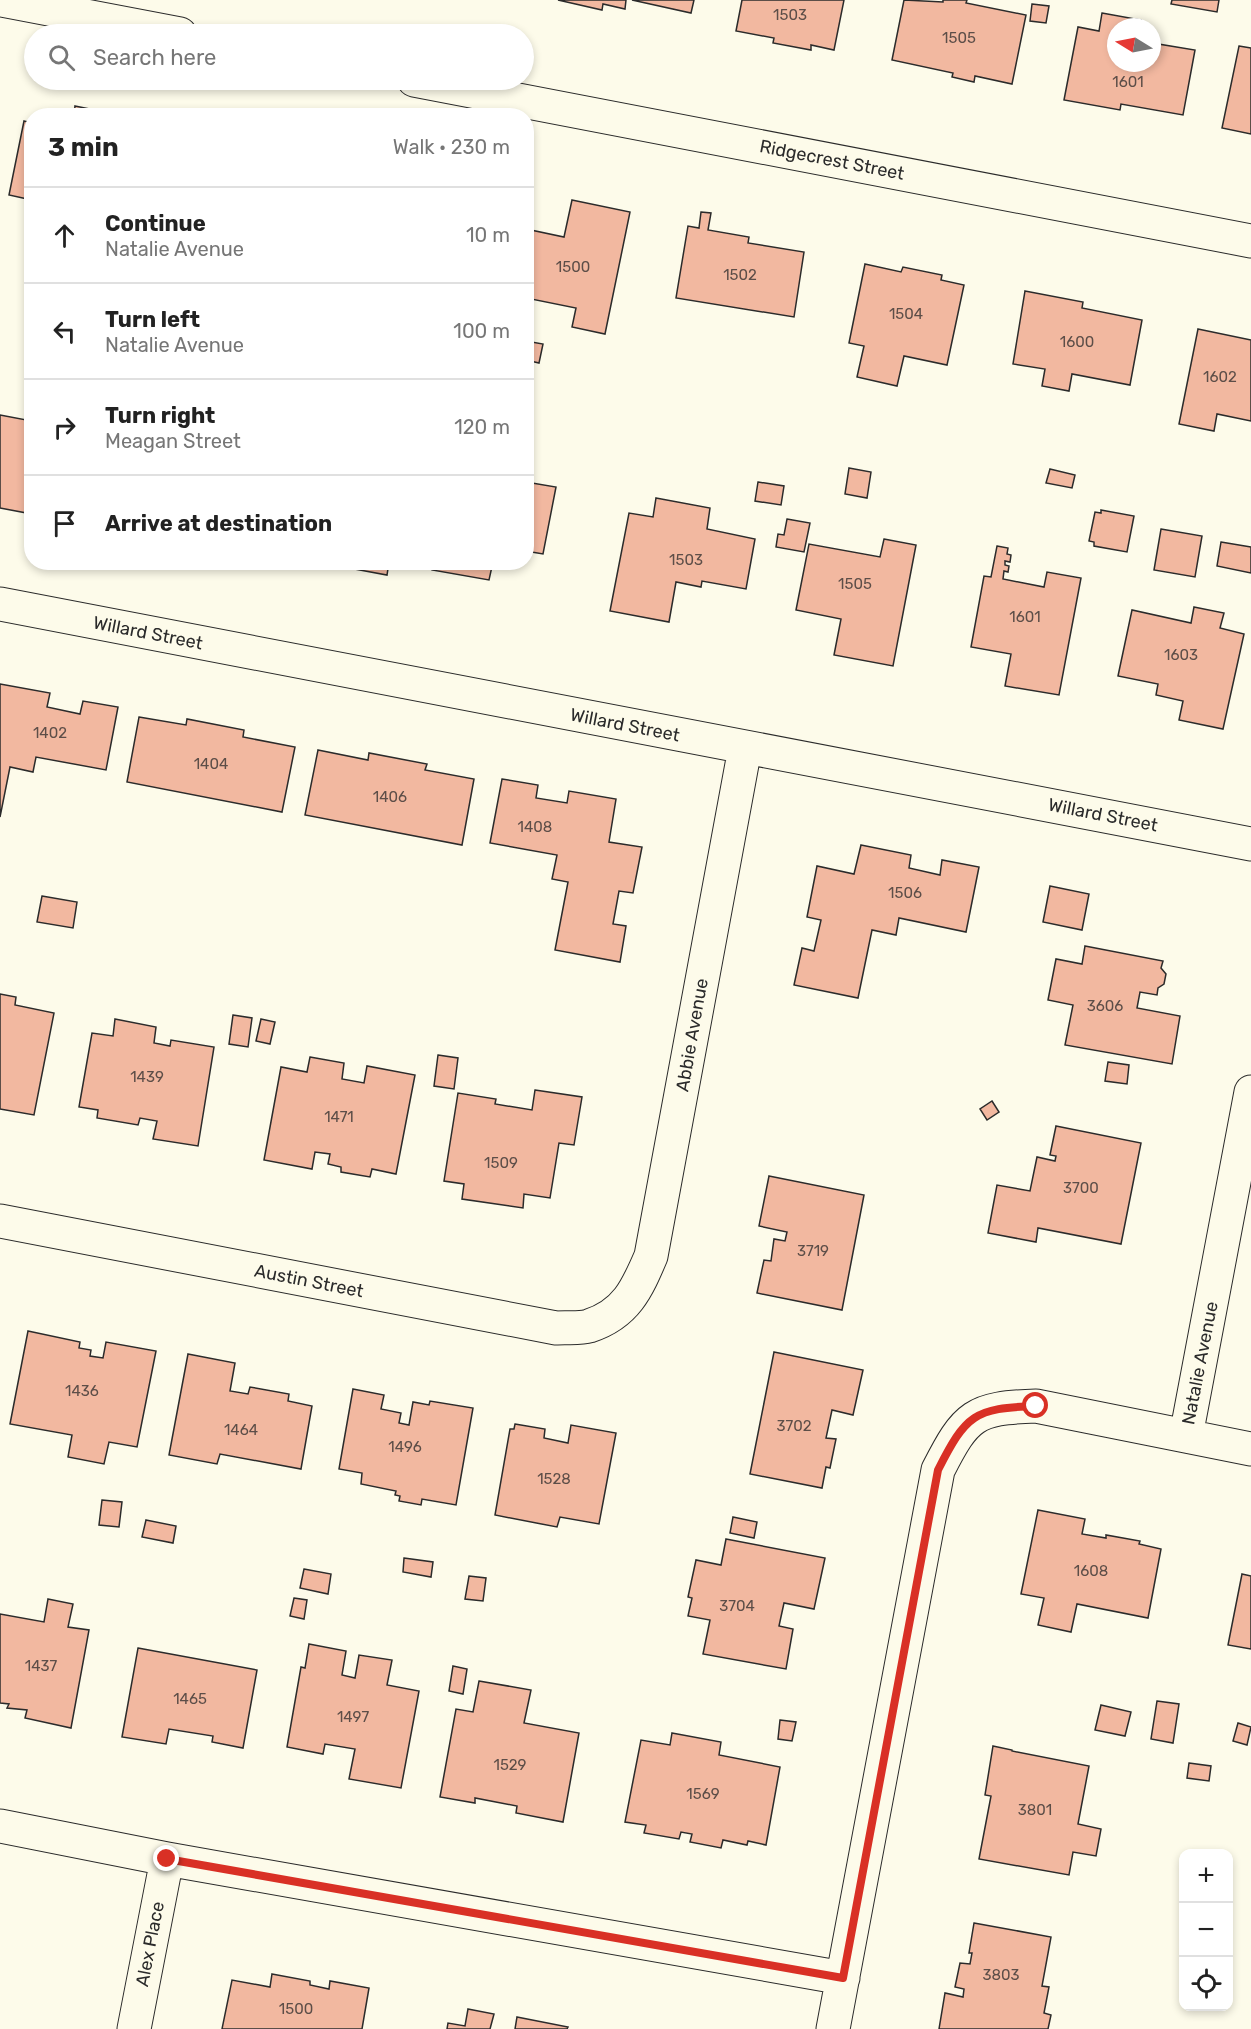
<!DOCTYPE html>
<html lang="en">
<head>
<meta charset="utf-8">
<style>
  body { margin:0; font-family:Rubik,sans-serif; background:#f6f6f6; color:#222 }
  .controls { position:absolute; right:18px; bottom:18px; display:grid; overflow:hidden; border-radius:12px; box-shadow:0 3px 9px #0003 }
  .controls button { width:54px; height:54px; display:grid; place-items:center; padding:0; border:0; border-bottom:2px solid #e0e0e0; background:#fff; color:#222; font:30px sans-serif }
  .compass { position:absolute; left:1107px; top:18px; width:54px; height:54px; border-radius:50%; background:#fff; box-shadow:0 3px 9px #0003; rotate:280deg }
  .stop { position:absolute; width:18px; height:18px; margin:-14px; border:4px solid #d93025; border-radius:50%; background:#fff }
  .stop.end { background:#d93025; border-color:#fff; box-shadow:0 2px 6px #0008 }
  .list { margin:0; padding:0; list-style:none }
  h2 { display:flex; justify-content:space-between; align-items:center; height:78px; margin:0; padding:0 24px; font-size:26px }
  h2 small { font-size:20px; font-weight:400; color:#767676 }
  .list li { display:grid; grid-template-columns:39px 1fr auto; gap:18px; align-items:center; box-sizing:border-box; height:96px; padding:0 24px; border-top:2px solid #e0e0e0 }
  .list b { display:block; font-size:22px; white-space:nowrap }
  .list p { margin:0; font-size:20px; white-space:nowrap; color:#767676 }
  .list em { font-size:20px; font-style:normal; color:#767676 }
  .icon { flex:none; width:33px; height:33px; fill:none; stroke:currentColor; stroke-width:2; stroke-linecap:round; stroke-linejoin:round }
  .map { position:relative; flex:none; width:1251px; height:2029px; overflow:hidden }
  .search { position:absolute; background:#fff; box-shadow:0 3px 9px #0003; left:24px; top:24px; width:510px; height:66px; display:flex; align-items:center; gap:15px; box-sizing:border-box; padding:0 21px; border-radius:33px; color:#767676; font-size:22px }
  .panel { position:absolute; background:#fff; box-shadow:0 3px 9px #0003; left:24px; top:108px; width:510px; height:462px; border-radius:24px }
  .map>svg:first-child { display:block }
  .building { fill:#f2b8a0; stroke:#2b2b2b; stroke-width:1.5 }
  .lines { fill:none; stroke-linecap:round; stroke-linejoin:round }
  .minor-casing { stroke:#2b2b2b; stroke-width:35 }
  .minor { stroke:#fdfbea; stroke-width:33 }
  .route { stroke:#d93025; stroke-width:8 }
  .labels { text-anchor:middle; stroke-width:4.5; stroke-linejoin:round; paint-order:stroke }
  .number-label { font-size:15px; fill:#5d4e48 }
  .street-label { font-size:18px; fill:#2b2b2b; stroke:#fdfbea }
</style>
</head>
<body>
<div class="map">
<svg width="1251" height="2029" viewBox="0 0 1251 2029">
  <rect width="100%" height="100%" fill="#fdfbea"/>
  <path class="building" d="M 558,0 L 626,0 L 625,9 L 603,4 L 602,10 Z
    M 632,0 L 694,0 L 691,13 Z
    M 742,0 L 844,0 L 834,50 L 811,45 L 811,50 L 773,43 L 774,38 L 736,31 Z
    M 904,0 L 943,2 L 943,0 L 967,0 L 966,3 L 1026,15 L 1012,84 L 975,76 L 974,82 L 952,77 L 953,73 L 892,60 Z
    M 1172,0 L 1219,0 L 1217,12 L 1171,4 Z
    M 1032,4 L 1049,6 L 1046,23 L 1030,21 Z
    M 1102,13 L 1141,20 L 1140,27 L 1116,27 L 1116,63 L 1152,63 L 1152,43 L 1195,50 L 1183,115 L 1121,104 L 1120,110 L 1064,100 L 1078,27 L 1099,31 Z
    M 1239,46 L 1251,48 L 1251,134 L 1222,128 Z
    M 75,106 L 124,116 L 74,116 Z
    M 24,121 L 32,123 L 32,200 L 9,195 Z
    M 572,200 L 630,212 L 605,334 L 572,327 L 576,308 L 526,298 L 526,229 L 564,237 Z
    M 701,212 L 711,213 L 708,230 L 749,237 L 748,243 L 804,252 L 794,317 L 676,298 L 688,226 L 699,228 Z
    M 865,264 L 901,272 L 903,267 L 942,275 L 941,280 L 964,285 L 947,365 L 904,356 L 897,386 L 857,377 L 864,346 L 849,343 Z
    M 1025,291 L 1083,302 L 1082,308 L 1142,320 L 1130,385 L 1072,374 L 1069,391 L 1042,386 L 1045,369 L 1013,364 Z
    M 1198,329 L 1251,340 L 1251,421 L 1217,414 L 1214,431 L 1179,424 Z
    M 526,341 L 543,344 L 539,363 L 526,360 Z
    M 0,415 L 32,421 L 32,514 L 0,508 Z
    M 849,468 L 871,472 L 867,498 L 845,494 Z
    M 1050,469 L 1075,475 L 1072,488 L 1046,483 Z
    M 526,482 L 556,487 L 543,554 L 526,551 Z
    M 758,482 L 784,486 L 781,505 L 755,501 Z
    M 656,498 L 710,508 L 707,529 L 755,539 L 746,589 L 702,581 L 701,587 L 676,582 L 669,622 L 610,611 L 629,513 L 653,517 Z
    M 1101,510 L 1134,516 L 1127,552 L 1094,546 L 1094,542 L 1089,541 L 1095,512 L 1101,513 Z
    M 787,519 L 810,523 L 804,552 L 776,547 L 778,534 L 784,535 Z
    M 1161,529 L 1202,536 L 1195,577 L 1154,570 Z
    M 884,539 L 916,545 L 893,666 L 834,655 L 841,619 L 796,610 L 809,544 L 880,557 Z
    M 1221,542 L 1251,547 L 1251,573 L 1217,566 Z
    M 997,546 L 1008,548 L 1007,554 L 1011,555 L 1010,562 L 1005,561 L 1005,565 L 1009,566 L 1008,572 L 1004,571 L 1003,579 L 1044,587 L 1047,572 L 1081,578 L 1059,695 L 1005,686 L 1011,654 L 971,647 L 984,576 L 991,577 Z
    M 339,562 L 389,562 L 387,575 L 338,566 Z
    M 433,562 L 493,562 L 489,580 L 432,570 Z
    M 1194,607 L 1224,613 L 1220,628 L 1244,634 L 1223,729 L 1179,720 L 1183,701 L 1156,695 L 1158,684 L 1118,676 L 1132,610 L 1191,623 Z
    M 0,684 L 50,693 L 47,707 L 80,714 L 83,701 L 118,707 L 106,770 L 36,757 L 33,772 L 10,767 L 0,817 Z
    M 139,717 L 186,725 L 187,719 L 244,730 L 243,737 L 295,747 L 282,812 L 127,782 Z
    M 318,750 L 368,760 L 369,753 L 427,764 L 425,770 L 474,779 L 462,845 L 305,815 Z
    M 502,779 L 538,785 L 536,798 L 567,803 L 569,791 L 616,799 L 609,842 L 642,847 L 633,893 L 619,891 L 613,924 L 626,926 L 620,962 L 555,950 L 568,882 L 552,879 L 557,855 L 490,843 Z
    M 861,845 L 911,855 L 909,868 L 940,875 L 942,860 L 979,867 L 966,932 L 899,918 L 896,935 L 872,930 L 858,998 L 794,985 L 802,948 L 814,951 L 821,920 L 807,917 L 817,866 L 854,874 Z
    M 1050,886 L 1089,894 L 1082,930 L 1043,922 Z
    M 42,896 L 77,902 L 73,928 L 37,922 Z
    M 1085,946 L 1163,961 L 1161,968 L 1166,974 L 1164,984 L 1158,988 L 1157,995 L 1140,992 L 1137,1008 L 1180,1016 L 1172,1064 L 1065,1045 L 1073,1005 L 1048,1000 L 1056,959 L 1082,964 Z
    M 0,994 L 16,997 L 15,1005 L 54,1013 L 34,1115 L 0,1109 Z
    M 233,1015 L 252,1018 L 248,1047 L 229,1044 Z
    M 115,1019 L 156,1027 L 154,1043 L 170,1046 L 171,1040 L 214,1047 L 198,1146 L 153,1139 L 157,1121 L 140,1118 L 138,1125 L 97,1118 L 98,1110 L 79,1107 L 92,1033 L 113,1036 Z
    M 261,1019 L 275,1022 L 270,1044 L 256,1041 Z
    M 438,1055 L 458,1058 L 454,1089 L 434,1086 Z
    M 310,1057 L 344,1063 L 342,1079 L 364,1083 L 367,1066 L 415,1075 L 396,1174 L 372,1169 L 370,1177 L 341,1172 L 341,1167 L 328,1164 L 330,1154 L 315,1152 L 312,1169 L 264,1160 L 281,1067 L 307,1072 Z
    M 1108,1062 L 1129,1065 L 1127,1084 L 1105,1081 Z
    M 535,1090 L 582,1097 L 574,1145 L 559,1143 L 550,1198 L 524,1194 L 523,1208 L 462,1199 L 464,1184 L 444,1181 L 458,1093 L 496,1099 L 495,1104 L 532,1110 Z
    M 992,1101 L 999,1112 L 987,1120 L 980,1109 Z
    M 1056,1126 L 1141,1143 L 1121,1244 L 1038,1228 L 1036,1242 L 988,1233 L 997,1185 L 1030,1191 L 1037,1157 L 1055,1161 L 1056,1156 L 1050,1155 Z
    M 769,1176 L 864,1195 L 842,1310 L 757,1293 L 764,1260 L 771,1261 L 774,1239 L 785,1241 L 787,1232 L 759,1226 Z
    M 28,1331 L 80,1342 L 79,1348 L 91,1350 L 90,1356 L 103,1358 L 106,1342 L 156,1351 L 137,1447 L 109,1442 L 104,1464 L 68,1457 L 72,1435 L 10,1424 Z
    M 774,1352 L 863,1370 L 853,1415 L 832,1410 L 826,1438 L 836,1439 L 830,1468 L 826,1467 L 822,1488 L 750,1474 Z
    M 188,1354 L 235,1363 L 230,1391 L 248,1394 L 250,1387 L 289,1394 L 288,1401 L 312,1406 L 301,1469 L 220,1454 L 217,1464 L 169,1455 Z
    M 353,1389 L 384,1395 L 381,1409 L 401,1413 L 399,1423 L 409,1425 L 413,1402 L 429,1405 L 430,1401 L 473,1408 L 456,1505 L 422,1499 L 421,1505 L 399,1501 L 400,1496 L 395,1495 L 396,1491 L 361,1484 L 362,1473 L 339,1469 Z
    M 515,1424 L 545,1429 L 544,1438 L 568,1443 L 571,1425 L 616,1433 L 599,1524 L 560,1517 L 557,1527 L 495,1515 L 510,1429 L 514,1429 Z
    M 102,1500 L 122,1502 L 119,1527 L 99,1525 Z
    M 1038,1510 L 1085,1519 L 1082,1534 L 1106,1538 L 1106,1535 L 1140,1541 L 1139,1544 L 1161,1549 L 1148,1618 L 1077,1604 L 1071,1632 L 1038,1625 L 1044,1598 L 1021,1594 Z
    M 733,1517 L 757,1522 L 754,1538 L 730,1533 Z
    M 146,1520 L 176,1526 L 173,1543 L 142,1537 Z
    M 726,1539 L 825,1558 L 814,1609 L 784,1603 L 779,1626 L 793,1629 L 786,1669 L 703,1654 L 710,1620 L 688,1616 L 692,1598 L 688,1597 L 696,1560 L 721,1565 Z
    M 404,1558 L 433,1562 L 431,1577 L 403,1572 Z
    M 304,1569 L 331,1574 L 328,1594 L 300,1588 Z
    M 1242,1574 L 1251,1576 L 1251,1649 L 1228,1645 Z
    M 469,1576 L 486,1578 L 483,1601 L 465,1599 Z
    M 294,1598 L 307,1600 L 304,1619 L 290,1616 Z
    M 48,1599 L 73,1604 L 68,1627 L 89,1630 L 71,1728 L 25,1718 L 27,1710 L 7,1708 L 9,1704 L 0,1703 L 0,1614 L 44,1622 Z
    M 309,1644 L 346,1651 L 342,1675 L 355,1678 L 359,1655 L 392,1660 L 387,1685 L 419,1691 L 401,1788 L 349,1779 L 355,1749 L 325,1744 L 323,1754 L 287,1747 L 301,1667 L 305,1668 Z
    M 138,1648 L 257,1670 L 243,1748 L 212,1742 L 213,1736 L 169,1729 L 166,1744 L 122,1737 Z
    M 453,1666 L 467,1669 L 463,1694 L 449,1691 Z
    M 479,1681 L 531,1690 L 524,1723 L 579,1733 L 563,1822 L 516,1813 L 517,1806 L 475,1798 L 475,1803 L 440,1797 L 456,1709 L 473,1712 Z
    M 1157,1701 L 1179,1704 L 1173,1743 L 1151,1739 Z
    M 1101,1705 L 1131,1712 L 1125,1736 L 1095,1730 Z
    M 780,1720 L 796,1722 L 792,1741 L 778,1739 Z
    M 1238,1723 L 1251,1727 L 1247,1745 L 1233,1741 Z
    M 672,1733 L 721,1742 L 719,1755 L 780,1767 L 766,1845 L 748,1841 L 747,1845 L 723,1840 L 721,1848 L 690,1842 L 692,1834 L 681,1832 L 679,1839 L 644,1833 L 646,1825 L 625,1822 L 641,1740 L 670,1745 Z
    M 993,1746 L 1012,1750 L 1012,1751 L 1089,1766 L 1078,1824 L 1101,1829 L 1096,1856 L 1073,1852 L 1069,1875 L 979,1859 L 991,1796 L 985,1795 Z
    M 1189,1763 L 1211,1766 L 1209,1781 L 1187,1778 Z
    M 974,1923 L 1051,1937 L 1042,1986 L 1049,1987 L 1044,2013 L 1051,2015 L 1048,2029 L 939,2029 L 945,1993 L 963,1997 L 964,1989 L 955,1987 L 960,1963 L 970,1964 L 972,1953 L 969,1953 Z
    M 272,1974 L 310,1981 L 310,1985 L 329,1989 L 330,1981 L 369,1988 L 362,2029 L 222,2029 L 232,1980 L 270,1987 Z
    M 468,2009 L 494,2014 L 490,2029 L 447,2029 L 448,2023 L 465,2026 Z
    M 517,2017 L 568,2027 L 567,2029 L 515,2029 Z"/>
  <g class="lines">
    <g class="minor-casing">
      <path id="minor" d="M 2,0 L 180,34
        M 414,80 L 1251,241
        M 0,604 L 1251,844
        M 0,1221 L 556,1328 C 566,1327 579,1329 589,1326 C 626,1314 637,1289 651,1256 L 745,748
        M 1186,1436 L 1251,1092
        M 0,1826 L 167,1859 L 843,1978
        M 134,2029 L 167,1859
        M 833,2029 L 938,1470 C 966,1415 974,1408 1036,1406 L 1251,1449"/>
    </g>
    <use href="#minor" class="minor"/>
  </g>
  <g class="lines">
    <path class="route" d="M 167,1859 L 843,1978 L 938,1470 C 966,1415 974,1408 1036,1406"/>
  </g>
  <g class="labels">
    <g class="number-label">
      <text x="790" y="20">1503</text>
      <text x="959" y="43">1505</text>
      <text x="1128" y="87">1601</text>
      <text x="573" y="272">1500</text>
      <text x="740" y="280">1502</text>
      <text x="906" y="319">1504</text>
      <text x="1077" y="347">1600</text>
      <text x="1220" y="382">1602</text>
      <text x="686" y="565">1503</text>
      <text x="855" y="589">1505</text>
      <text x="1025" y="622">1601</text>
      <text x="1181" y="660">1603</text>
      <text x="50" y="738">1402</text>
      <text x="211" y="769">1404</text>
      <text x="390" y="802">1406</text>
      <text x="535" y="832">1408</text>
      <text x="905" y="898">1506</text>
      <text x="1105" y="1011">3606</text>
      <text x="147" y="1082">1439</text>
      <text x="339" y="1122">1471</text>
      <text x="501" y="1168">1509</text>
      <text x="1081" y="1193">3700</text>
      <text x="813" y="1256">3719</text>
      <text x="82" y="1396">1436</text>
      <text x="794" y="1431">3702</text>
      <text x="241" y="1435">1464</text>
      <text x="405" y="1452">1496</text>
      <text x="554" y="1484">1528</text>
      <text x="1091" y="1576">1608</text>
      <text x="737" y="1611">3704</text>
      <text x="41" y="1671">1437</text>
      <text x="190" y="1704">1465</text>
      <text x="353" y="1722">1497</text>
      <text x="510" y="1770">1529</text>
      <text x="703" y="1799">1569</text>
      <text x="1035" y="1815">3801</text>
      <text x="1001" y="1980">3803</text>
      <text x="296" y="2014">1500</text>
    </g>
    <g class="street-label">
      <text transform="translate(832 160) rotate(11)" y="6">Ridgecrest Street</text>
      <text transform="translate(148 633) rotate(11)" y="6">Willard Street</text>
      <text transform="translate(625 725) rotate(11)" y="6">Willard Street</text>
      <text transform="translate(1103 815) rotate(11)" y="6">Willard Street</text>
      <text transform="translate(692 1035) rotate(-80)" y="6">Abbie Avenue</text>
      <text transform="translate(309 1281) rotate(11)" y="6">Austin Street</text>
      <text transform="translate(1200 1363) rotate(-79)" y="6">Natalie Avenue</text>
      <text transform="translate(150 1944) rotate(-79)" y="6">Alex Place</text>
    </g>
  </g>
</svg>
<div class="controls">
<button>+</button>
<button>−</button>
<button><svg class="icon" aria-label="locate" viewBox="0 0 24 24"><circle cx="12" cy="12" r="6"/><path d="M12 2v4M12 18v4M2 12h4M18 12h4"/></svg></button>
</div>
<svg class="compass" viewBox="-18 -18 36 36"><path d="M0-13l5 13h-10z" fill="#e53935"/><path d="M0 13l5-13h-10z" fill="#767676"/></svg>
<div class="stop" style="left:1036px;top:1406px"></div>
<div class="stop end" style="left:167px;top:1859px"></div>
<div class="search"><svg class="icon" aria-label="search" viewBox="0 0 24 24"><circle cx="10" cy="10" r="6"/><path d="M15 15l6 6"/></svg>Search here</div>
<section class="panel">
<h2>3 min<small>Walk · 230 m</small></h2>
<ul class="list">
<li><svg class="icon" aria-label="ahead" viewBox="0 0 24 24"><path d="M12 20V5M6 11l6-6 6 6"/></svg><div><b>Continue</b><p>Natalie Avenue</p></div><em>10 m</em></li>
<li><svg class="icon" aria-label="left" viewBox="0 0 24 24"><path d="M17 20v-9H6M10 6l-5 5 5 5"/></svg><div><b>Turn left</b><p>Natalie Avenue</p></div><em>100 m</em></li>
<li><svg class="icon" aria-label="right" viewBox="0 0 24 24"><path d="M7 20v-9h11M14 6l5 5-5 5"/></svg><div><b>Turn right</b><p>Meagan Street</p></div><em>120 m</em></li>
<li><svg class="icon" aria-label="arrive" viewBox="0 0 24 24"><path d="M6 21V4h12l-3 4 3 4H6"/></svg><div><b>Arrive at destination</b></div></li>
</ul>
</section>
</div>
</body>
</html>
